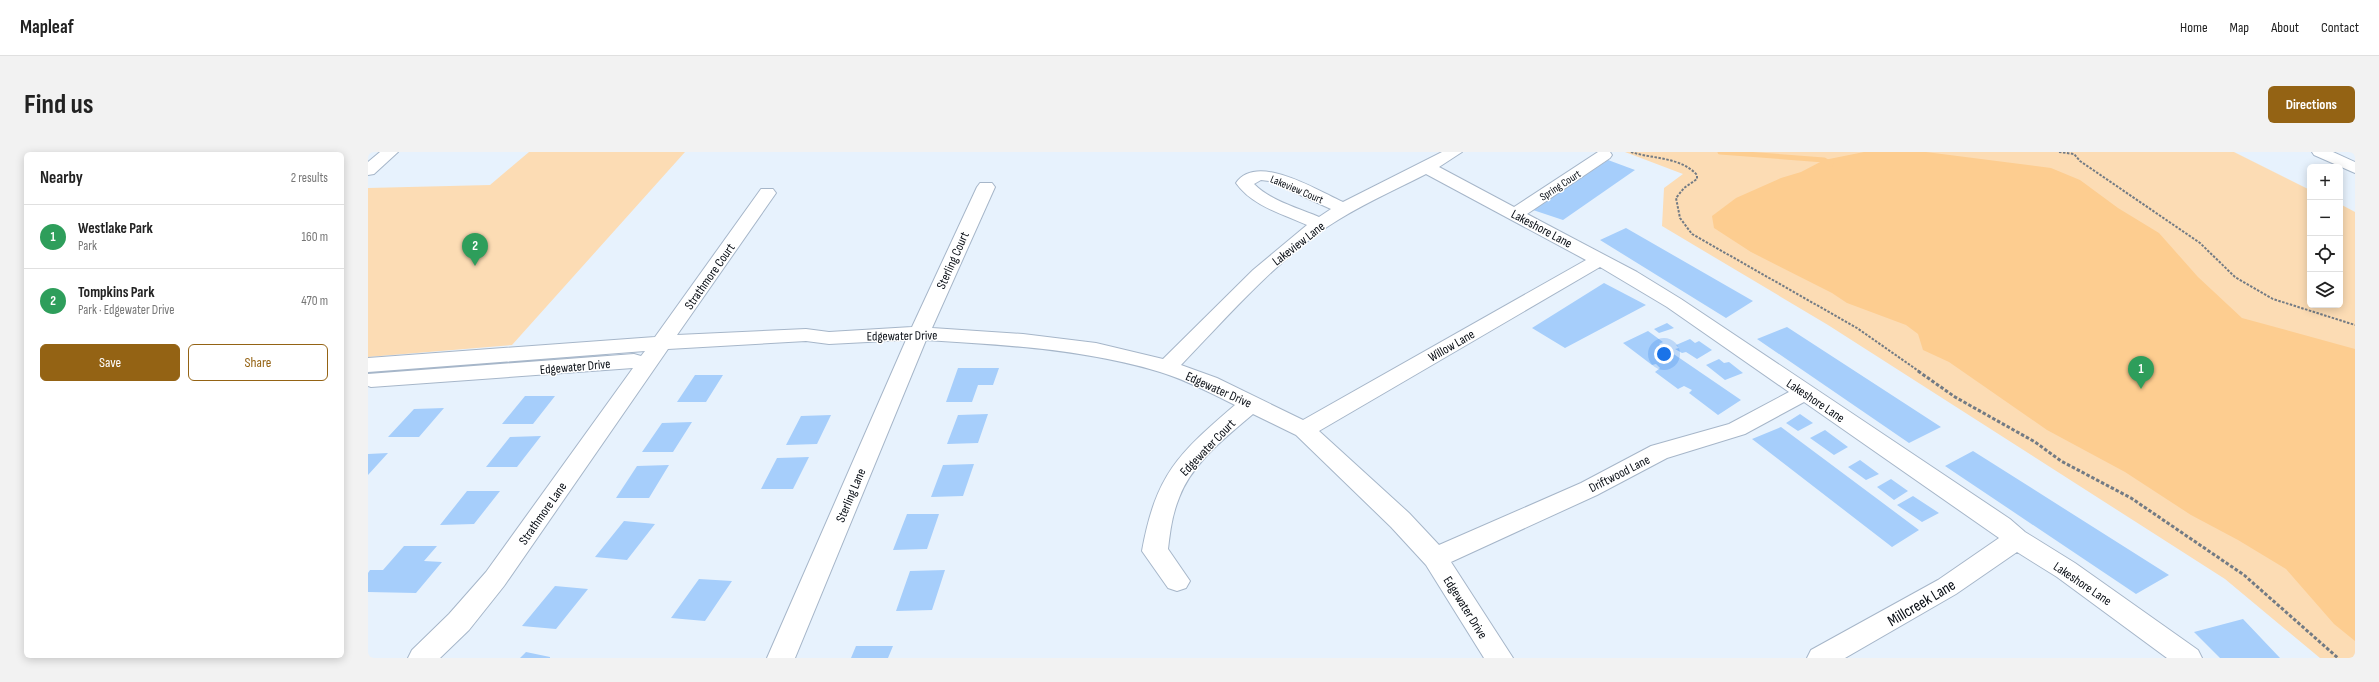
<!DOCTYPE html>
<html lang="en">
<head>
<meta charset="utf-8">
<style>
  body { margin:0; font-family:"Sofia Sans Condensed",sans-serif; background:#f2f2f2; color:#222 }
  .controls { position:absolute; right:12px; top:12px; display:grid; overflow:hidden; border-radius:6px; box-shadow:0 2px 10px #0003 }
  .controls button { width:36px; height:36px; display:grid; place-items:center; padding:0; border:0; border-bottom:1px solid #e0e0e0; background:#fff; color:#222; font:20px sans-serif }
  .you { position:absolute; left:1296px; top:202px; width:14px; height:14px; margin:-10px; border:3px solid #fff; border-radius:50%; background:#1a73e8; box-shadow:0 0 0 6px #1a73e833 }
  .badge { display:grid; place-items:center; width:26px; height:26px; border-radius:50%; background:#946314; color:#fff; font-size:13px; font-weight:700 }
  .pin { position:absolute; translate:-50% -33px; filter:drop-shadow(0 1px 2px #0008) }
  .pin::after { content:''; position:absolute; top:21px; width:14px; height:12px; background:inherit; clip-path:polygon(0 0,100% 0,50% 100%) }
  .list { margin:0; padding:0; list-style:none }
  h2 { display:flex; justify-content:space-between; align-items:center; height:52px; margin:0; padding:0 16px; font-size:17px }
  h2 small { font-size:13px; font-weight:400; color:#767676 }
  .list li { display:grid; grid-template-columns:26px 1fr auto; gap:12px; align-items:center; box-sizing:border-box; height:64px; padding:0 16px; border-top:1px solid #e0e0e0 }
  .list b { display:block; font-size:15px; white-space:nowrap }
  .list p { margin:0; font-size:13px; white-space:nowrap; color:#767676 }
  .list em { font-size:13px; font-style:normal; color:#767676 }
  .actions { display:flex; gap:8px; padding:12px 16px }
  .actions a { flex:1; padding:9px 0; border:1px solid #946314; border-radius:6px; text-align:center; font-size:14px; color:#946314 }
  .actions .main { background:#946314; color:#fff }
  .icon { flex:none; width:22px; height:22px; fill:none; stroke:currentColor; stroke-width:2; stroke-linecap:round; stroke-linejoin:round }
  .map { position:relative; flex:none; width:1987px; height:506px; overflow:hidden; border-radius:6px }
  header { display:flex; align-items:center; gap:24px; box-sizing:border-box; height:56px; padding:0 20px; background:#fff; border-bottom:1px solid #e0e0e0 }
  header strong { font-size:19px }
  nav { display:flex; gap:22px; margin-inline-start:auto; font-size:14px }
  .intro { display:flex; align-items:center; justify-content:space-between; box-sizing:border-box; height:96px; padding:0 24px }
  h1 { margin:0; font-size:28px }
  .button { padding:10px 18px; border-radius:6px; background:#946314; color:#fff; font-size:14px; font-weight:700 }
  main { display:flex; gap:24px; padding:0 24px }
  aside { flex:1; background:#fff; border-radius:6px; box-shadow:0 2px 10px #0003 }
  .map>svg:first-child { display:block }
  .green { fill:#fcdcb4 }
  .water { fill:#fdcd90 }
  .lines { fill:none; stroke-linecap:round; stroke-linejoin:round }
  .stream { stroke:#fdcd90; stroke-width:5 }
  .building { fill:#a6cefb }
  .minor-casing { stroke:#a6b6c9; stroke-width:2 }
  .path-far1 { stroke:#737b84; stroke-width:2; stroke-dasharray:2.5 1.5; stroke-linecap:butt }
  .path { stroke:#737b84; stroke-width:3; stroke-dasharray:3.5 2; stroke-linecap:butt }
  .minor { fill:#fff; fill-rule:evenodd }
  .labels { text-anchor:middle; stroke-width:3; stroke-linejoin:round; paint-order:stroke }
  .far-street-label { font-size:11px; fill:#080d14; stroke:#fff }
  .street-label { font-size:13px; fill:#080d14; stroke:#fff }
  .near-street-label { font-size:16px; fill:#080d14; stroke:#fff }
</style>
</head>
<body>
<header>
<strong>Mapleaf</strong>
<nav><a>Home</a><a>Map</a><a>About</a><a>Contact</a></nav>
</header>
<div class="intro"><h1>Find us</h1><a class="button">Directions</a></div>
<main>
<aside>
<h2>Nearby<small>2 results</small></h2>
<ul class="list">
<li><span class="badge" style="background:#2e9e5b">1</span><div><b>Westlake Park</b><p>Park</p></div><em>160 m</em></li>
<li><span class="badge" style="background:#2e9e5b">2</span><div><b>Tompkins Park</b><p>Park · Edgewater Drive</p></div><em>470 m</em></li>
</ul>
<div class="actions"><a class="main">Save</a><a>Share</a></div>
</aside>
<div class="map">
<svg width="1987" height="506" viewBox="0 0 1987 506">
  <rect width="100%" height="100%" fill="#e7f2fd"/>
  <path class="green" d="M 161,0 L 317,0 L 144,193 L 0,205 L 0,36 L 122,33 Z
    M 1257,0 L 1866,0 L 1942,38 L 1942,153 L 1972,153 L 1972,52 L 1987,60 L 1987,506 L 1952,506 L 1857,427 L 1460,173 L 1294,74 L 1296,36 L 1315,22 Z"/>
  <path class="water" d="M 1496,0 L 1558,0 L 1683,16 L 1712,28 L 1750,56 L 1791,81 L 1830,125 L 1874,166 L 1987,197 L 1987,489 L 1966,472 L 1918,417 L 1870,388 L 1823,363 L 1757,320 L 1679,278 L 1581,210 L 1555,198 L 1550,182 L 1538,173 L 1479,151 L 1464,141 L 1383,100 L 1346,76 L 1344,64 L 1368,46 L 1413,26 L 1433,20 L 1456,8 Z"/>
  <g class="lines">
    <path class="stream" d="M 1352,0 L 1456,8 L 1463,12"/>
  </g>
  <path class="building" d="M 1240,8 L 1267,18 L 1195,68 L 1165,58 Z
    M 1258,76 L 1385,149 L 1358,166 L 1232,88 Z
    M 1236,131 L 1278,153 L 1197,196 L 1164,176 Z
    M 1299,171 L 1306,176 L 1291,181 L 1286,177 Z
    M 1419,175 L 1573,275 L 1541,291 L 1389,187 Z
    M 1280,179 L 1295,190 L 1291,192 L 1373,248 L 1350,263 L 1321,241 L 1324,238 L 1316,234 L 1310,237 L 1287,220 L 1292,216 L 1288,212 L 1284,213 L 1255,191 Z
    M 1322,187 L 1327,191 L 1331,189 L 1344,198 L 1329,207 L 1318,200 L 1314,201 L 1307,197 L 1311,196 L 1308,193 Z
    M 1351,207 L 1356,211 L 1361,210 L 1375,221 L 1357,228 L 1338,213 Z
    M 590,216 L 631,216 L 625,233 L 610,233 L 604,250 L 578,250 Z
    M 327,223 L 355,223 L 338,250 L 309,250 Z
    M 157,244 L 187,244 L 165,272 L 134,272 Z
    M 76,256 L 51,285 L 20,285 L 46,257 Z
    M 620,262 L 610,291 L 579,292 L 590,263 Z
    M 1432,262 L 1445,271 L 1430,279 L 1418,271 Z
    M 463,263 L 449,292 L 418,293 L 433,264 Z
    M 324,270 L 305,300 L 274,300 L 294,271 Z
    M 1413,275 L 1551,378 L 1524,395 L 1384,287 Z
    M 1457,278 L 1480,295 L 1466,303 L 1442,286 Z
    M 173,284 L 149,315 L 118,315 L 142,285 Z
    M 1605,299 L 1801,423 L 1768,442 L 1577,314 Z
    M 20,301 L 0,323 L 0,302 Z
    M 441,305 L 425,337 L 393,337 L 409,306 Z
    M 1492,308 L 1511,322 L 1498,328 L 1480,315 Z
    M 606,312 L 595,344 L 563,345 L 575,313 Z
    M 301,313 L 281,346 L 248,346 L 269,314 Z
    M 1523,327 L 1540,339 L 1526,348 L 1509,335 Z
    M 99,339 L 132,339 L 106,372 L 72,373 Z
    M 1545,344 L 1571,361 L 1554,370 L 1529,353 Z
    M 539,362 L 571,362 L 559,397 L 525,398 Z
    M 256,369 L 287,372 L 259,408 L 227,405 Z
    M 36,394 L 69,394 L 56,409 L 74,410 L 48,441 L 0,440 L 0,421 L 2,418 L 15,418 Z
    M 577,418 L 564,458 L 528,459 L 542,419 Z
    M 331,427 L 364,429 L 337,469 L 303,466 Z
    M 187,434 L 220,437 L 188,477 L 154,474 Z
    M 1875,467 L 1912,506 L 1852,506 L 1826,480 Z
    M 488,494 L 525,494 L 520,506 L 483,506 Z
    M 158,500 L 182,505 L 182,506 L 152,506 Z"/>
  <g class="lines">
    <g class="minor-casing">
      <path id="minor" d="M 12,0 L 30,0 L 6,22 L 0,23 L 0,10 Z
        M 1074,0 L 1094,0 L 1071,15 L 1146,55 L 1230,0 L 1242,0 L 1244,3 L 1242,6 L 1159,62 L 1269,120 L 1313,147 L 1642,367 L 1657,380 L 1707,411 L 1830,498 L 1834,506 L 1799,506 L 1689,425 L 1649,400 L 1588,442 L 1477,506 L 1439,506 L 1443,498 L 1570,428 L 1631,386 L 1436,250 L 1377,282 L 1299,306 L 1229,343 L 1083,410 L 1145,506 L 1116,506 L 1058,413 L 1023,375 L 928,283 L 885,262 C 857,286 824,311 811,346 C 804,363 802,380 800,397 L 822,429 L 818,436 L 809,439 L 800,436 L 774,399 C 788,322 810,302 867,253 C 843,241 818,228 792,220 C 716,197 637,193 558,188 L 427,506 L 399,506 L 538,188 L 461,192 L 438,189 L 300,197 L 136,434 L 101,478 L 72,506 L 40,506 L 44,498 L 81,462 L 118,420 L 265,216 L 3,235 L 0,234 L 0,222 L 266,202 L 273,204 L 277,199 L 0,220 L 0,206 L 287,185 L 393,37 L 405,37 L 408,41 L 309,183 L 438,177 L 461,180 L 544,175 L 609,35 L 612,31 L 624,31 L 627,35 L 564,176 L 655,182 L 728,191 L 795,207 L 885,118 L 939,73 C 915,62 884,54 868,31 C 889,0 950,39 975,50 ZM 1058,22 L 1218,108 L 935,268 L 849,226 L 813,213 C 859,165 904,113 959,75 C 990,54 1025,39 1058,22 ZM 893,28 L 901,29 L 963,57 L 951,65 C 930,56 903,49 886,32 ZM 1232,115 L 1299,155 L 1421,240 L 1361,272 L 1283,294 L 1213,331 L 1071,393 L 1041,361 L 951,279 Z
        M 1944,0 L 1965,0 L 1987,10 L 1987,21 L 1946,3 Z"/>
    </g>
    <path class="path-far1" d="M 1263,0 C 1285,7 1313,5 1329,23 L 1329,27 L 1316,36 L 1308,46 L 1312,66 L 1324,82 L 1489,176 L 1552,220
      M 1691,0 L 1706,2 L 1712,9 L 1832,91 L 1867,125 L 1905,147 L 1987,173"/>
    <path class="path" d="M 1550,219 L 1587,245 L 1667,290 L 1693,309 L 1763,346 L 1876,423 L 1970,506"/>
    <use href="#minor" class="minor"/>
  </g>
  <g class="labels">
    <g class="far-street-label">
      <text transform="translate(1192 33) rotate(-33)" y="4">Spring Court</text>
      <text transform="translate(929 37) rotate(23)" y="4">Lakeview Court</text>
    </g>
    <g class="street-label">
      <text transform="translate(1174 76) rotate(28)" y="5">Lakeshore Lane</text>
      <text transform="translate(930 91) rotate(-38)" y="5">Lakeview Lane</text>
      <text transform="translate(584 108) rotate(-66)" y="5">Sterling Court</text>
      <text transform="translate(341 124) rotate(-55)" y="5">Strathmore Court</text>
      <text transform="translate(534 183) rotate(-1)" y="5">Edgewater Drive</text>
      <text transform="translate(1083 193) rotate(-30)" y="5">Willow Lane</text>
      <text transform="translate(207 214) rotate(-5)" y="5">Edgewater Drive</text>
      <text transform="translate(851 237) rotate(24)" y="5">Edgewater Drive</text>
      <text transform="translate(1448 248) rotate(34)" y="5">Lakeshore Lane</text>
      <text transform="translate(839 295) rotate(-46)" y="5">Edgewater Court</text>
      <text transform="translate(1251 321) rotate(-27)" y="5">Driftwood Lane</text>
      <text transform="translate(482 343) rotate(-67)" y="5">Sterling Lane</text>
      <text transform="translate(174 361) rotate(-55)" y="5">Strathmore Lane</text>
      <text transform="translate(1715 431) rotate(34)" y="5">Lakeshore Lane</text>
      <text transform="translate(1098 455) rotate(58)" y="5">Edgewater Drive</text>
    </g>
    <g class="near-street-label">
      <text transform="translate(1553 450) rotate(-31)" y="6">Millcreek Lane</text>
    </g>
  </g>
</svg>
<div class="controls">
<button>+</button>
<button>−</button>
<button><svg class="icon" aria-label="locate" viewBox="0 0 24 24"><circle cx="12" cy="12" r="6"/><path d="M12 2v4M12 18v4M2 12h4M18 12h4"/></svg></button>
<button><svg class="icon" aria-label="layers" viewBox="0 0 24 24"><path d="M12 4l9 5-9 5-9-5zM3 14l9 5 9-5"/></svg></button>
</div>
<div class="you"></div>
<div class="pin badge" style="left:1773px;top:237px;background:#2e9e5b">1</div>
<div class="pin badge" style="left:107px;top:114px;background:#2e9e5b">2</div>
</div>
</main>
</body>
</html>
